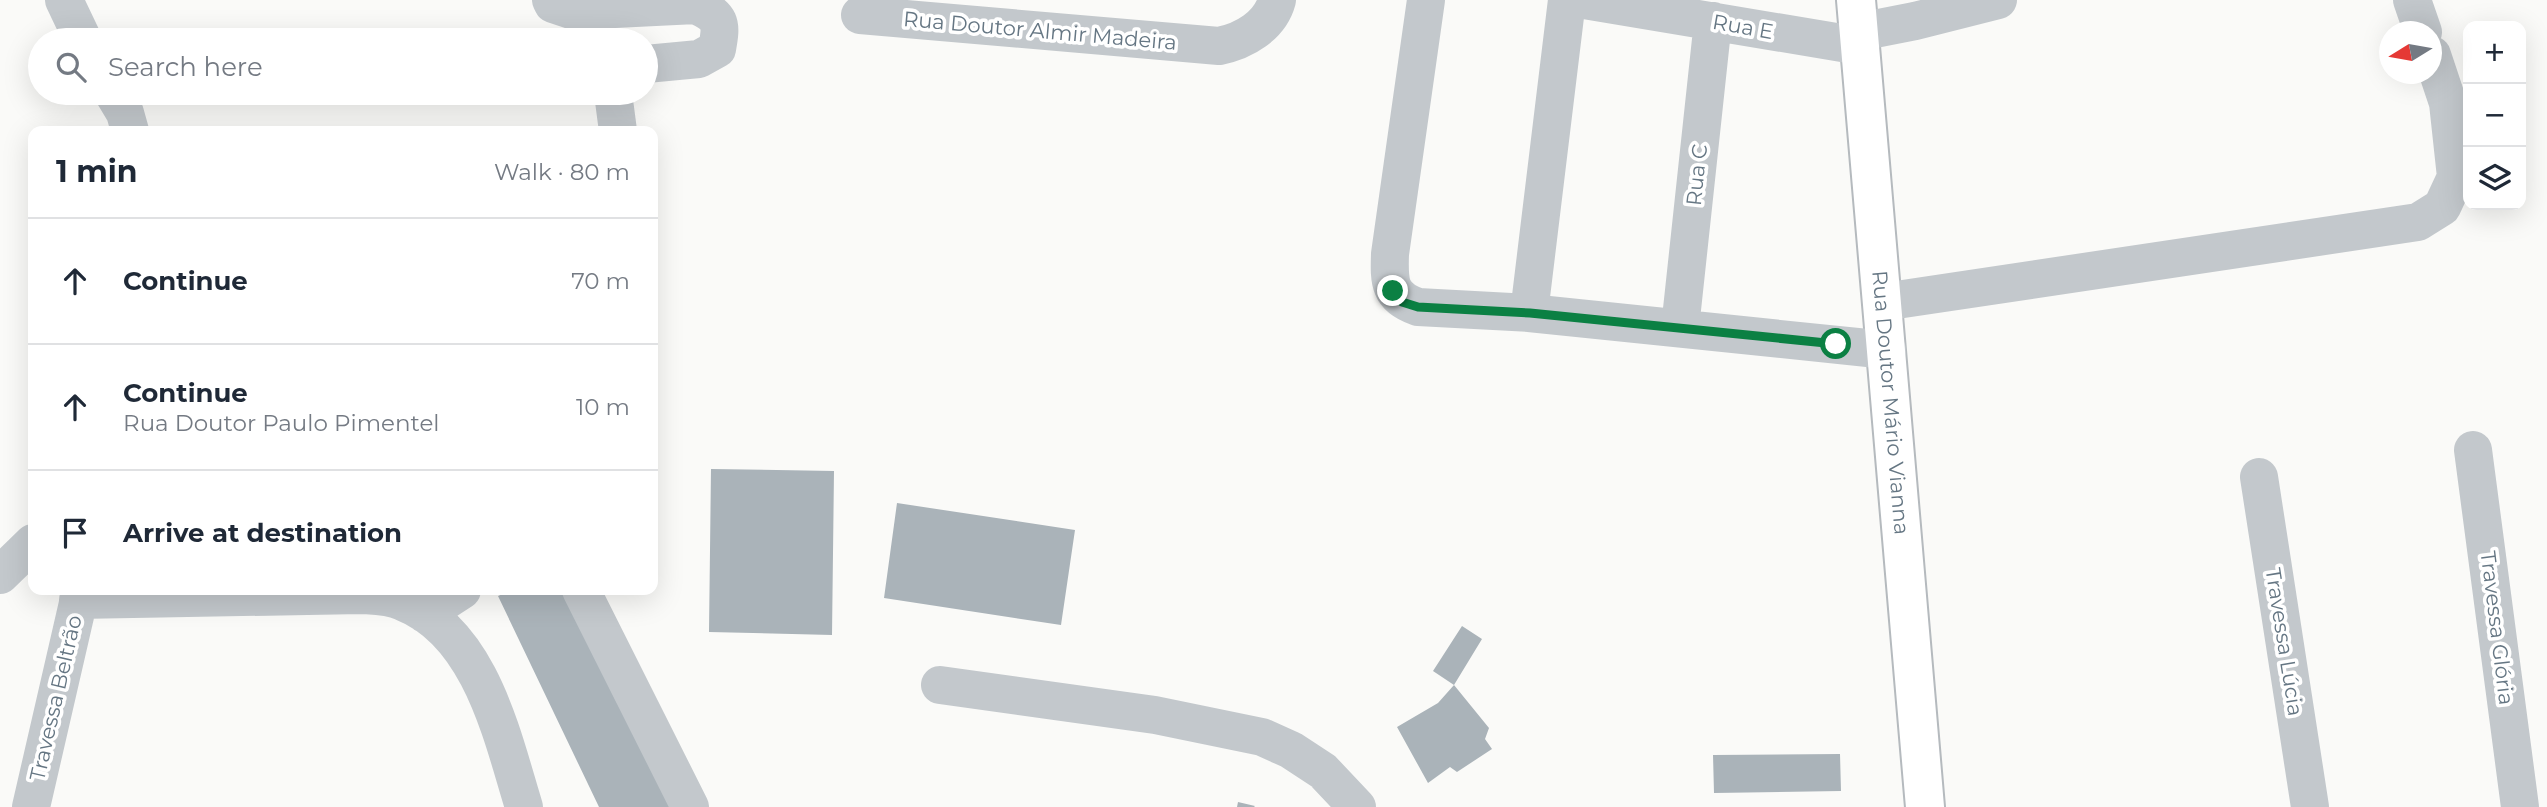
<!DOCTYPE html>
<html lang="en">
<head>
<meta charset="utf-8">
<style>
  body { margin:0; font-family:Montserrat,sans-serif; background:#f2f2f3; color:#1f2937 }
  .controls { position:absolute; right:21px; top:21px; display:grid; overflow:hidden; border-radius:14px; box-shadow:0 7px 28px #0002 }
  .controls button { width:63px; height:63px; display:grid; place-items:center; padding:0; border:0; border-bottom:2px solid #e0e1e3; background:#fff; color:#1f2937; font:35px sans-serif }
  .compass { position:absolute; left:2379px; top:21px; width:63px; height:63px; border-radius:50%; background:#fff; box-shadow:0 7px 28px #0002; rotate:259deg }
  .stop { position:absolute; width:21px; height:21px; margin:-16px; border:5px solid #0b8043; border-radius:50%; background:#fff }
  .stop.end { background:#0b8043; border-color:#fff; box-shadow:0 2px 7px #0008 }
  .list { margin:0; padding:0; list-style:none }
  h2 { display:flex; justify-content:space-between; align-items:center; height:91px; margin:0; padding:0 28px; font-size:30px }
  h2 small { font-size:23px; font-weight:400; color:#747a83 }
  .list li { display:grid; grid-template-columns:46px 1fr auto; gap:21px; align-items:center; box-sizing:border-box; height:126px; padding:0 28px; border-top:2px solid #e0e1e3 }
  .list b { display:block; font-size:26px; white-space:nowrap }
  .list p { margin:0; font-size:23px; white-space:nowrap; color:#747a83 }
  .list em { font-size:23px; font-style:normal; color:#747a83 }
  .icon { flex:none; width:38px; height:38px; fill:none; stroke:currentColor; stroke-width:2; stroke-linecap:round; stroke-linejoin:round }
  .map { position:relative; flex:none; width:2547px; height:807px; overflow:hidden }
  .search { position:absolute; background:#fff; box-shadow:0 7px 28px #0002; left:28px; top:28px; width:630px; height:77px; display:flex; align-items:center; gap:18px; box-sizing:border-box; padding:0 24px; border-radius:38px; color:#747a83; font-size:26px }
  .panel { position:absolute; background:#fff; box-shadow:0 7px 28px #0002; left:28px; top:126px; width:630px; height:469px; border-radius:14px }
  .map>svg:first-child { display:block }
  .building { fill:#aab3b9 }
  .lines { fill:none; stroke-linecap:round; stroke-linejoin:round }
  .major-casing { stroke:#b5babe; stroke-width:42 }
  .minor { stroke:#c3c8cc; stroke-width:38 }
  .major { stroke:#fff; stroke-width:38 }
  .route { stroke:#0b8043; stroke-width:9 }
  .labels { text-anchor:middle; stroke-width:7; stroke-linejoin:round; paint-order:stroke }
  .street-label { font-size:21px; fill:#657683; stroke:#fff }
</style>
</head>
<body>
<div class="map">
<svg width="2547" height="807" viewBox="0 0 2547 807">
  <rect width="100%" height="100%" fill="#fafaf8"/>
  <path class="building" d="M 711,469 L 834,471 L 832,635 L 709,632 Z
    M 897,503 L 1075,530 L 1061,625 L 884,598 Z
    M 512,590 L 576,590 L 680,807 L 599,807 L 498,596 Z
    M 1462,626 L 1482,639 L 1454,685 L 1433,671 Z
    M 1454,685 L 1489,728 L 1485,739 L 1492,749 L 1457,772 L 1450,767 L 1428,783 L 1397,727 L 1438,703 Z
    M 1840,754 L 1841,791 L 1714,793 L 1713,755 Z
    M 1238,802 L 1255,806 L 1254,807 L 1237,807 Z"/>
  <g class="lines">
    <g class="major-casing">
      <g id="major">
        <path id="s1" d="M 1856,0 L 1925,807"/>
      </g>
    </g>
    <path class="minor" d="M 64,0 L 83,40
      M 551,0 L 553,4 L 574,11 L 696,5 C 721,17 722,22 717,49 L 699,59 L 646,64
      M 1426,0 L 1390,254 C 1389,282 1389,297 1418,307 L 1529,313 L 1887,350
      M 1584,0 L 1860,46
      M 2412,0 L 2423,32
      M 860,15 L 1219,46 C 1244,41 1270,26 1277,0
      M 1859,32 L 1915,21 L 1998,0
      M 113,93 L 125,113 L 130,131
      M 613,93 L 618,131
      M 1883,302 L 2418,222 L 2442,207 L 2456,177 L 2448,103 L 2432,55
      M 1529,313 L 1567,0
      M 1680,328 L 1713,21
      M 2473,450 L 2520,807
      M 2259,477 L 2310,807
      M 0,575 L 33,543
      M 581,590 L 690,807
      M 78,600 L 361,595 C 375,596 390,596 403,602 C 481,633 502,736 524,807
      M 425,614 L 462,590
      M 940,685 L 1155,715 L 1262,737 L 1291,750 L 1323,771 L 1357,807
      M 31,807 L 81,590"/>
    <use href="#major" class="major"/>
  </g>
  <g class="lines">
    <path class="route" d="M 1393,291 L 1402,302 L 1418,307 L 1530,313 L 1836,344"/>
  </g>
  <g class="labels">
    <g class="street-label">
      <text transform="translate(1743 27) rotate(10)" y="7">Rua E</text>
      <text transform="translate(1040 31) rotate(5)" y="7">Rua Doutor Almir Madeira</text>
      <text transform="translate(1697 175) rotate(-84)" y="7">Rua C</text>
      <text dy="7" stroke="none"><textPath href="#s1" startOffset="404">Rua Doutor Mário Vianna</textPath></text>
      <text transform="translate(2497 628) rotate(83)" y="7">Travessa Glória</text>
      <text transform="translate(2284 642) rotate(81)" y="7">Travessa Lúcia</text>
      <text transform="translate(56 698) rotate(-77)" y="7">Travessa Beltrão</text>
    </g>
  </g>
</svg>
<div class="controls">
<button>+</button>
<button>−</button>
<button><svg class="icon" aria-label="layers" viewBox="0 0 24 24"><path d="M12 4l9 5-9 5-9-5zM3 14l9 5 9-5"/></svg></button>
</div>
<svg class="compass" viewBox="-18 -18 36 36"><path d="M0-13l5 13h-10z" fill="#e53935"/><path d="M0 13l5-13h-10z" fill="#747a83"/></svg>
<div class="stop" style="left:1836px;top:344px"></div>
<div class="stop end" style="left:1393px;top:291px"></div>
<div class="search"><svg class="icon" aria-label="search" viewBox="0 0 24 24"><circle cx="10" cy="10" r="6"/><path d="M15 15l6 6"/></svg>Search here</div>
<section class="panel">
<h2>1 min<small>Walk · 80 m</small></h2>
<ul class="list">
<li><svg class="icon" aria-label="ahead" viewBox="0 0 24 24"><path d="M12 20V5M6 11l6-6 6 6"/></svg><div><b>Continue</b></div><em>70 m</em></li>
<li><svg class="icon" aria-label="ahead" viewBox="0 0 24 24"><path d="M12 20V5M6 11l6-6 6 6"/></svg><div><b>Continue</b><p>Rua Doutor Paulo Pimentel</p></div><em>10 m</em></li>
<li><svg class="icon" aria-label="arrive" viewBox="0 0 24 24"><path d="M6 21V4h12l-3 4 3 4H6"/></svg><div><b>Arrive at destination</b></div></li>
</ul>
</section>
</div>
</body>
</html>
